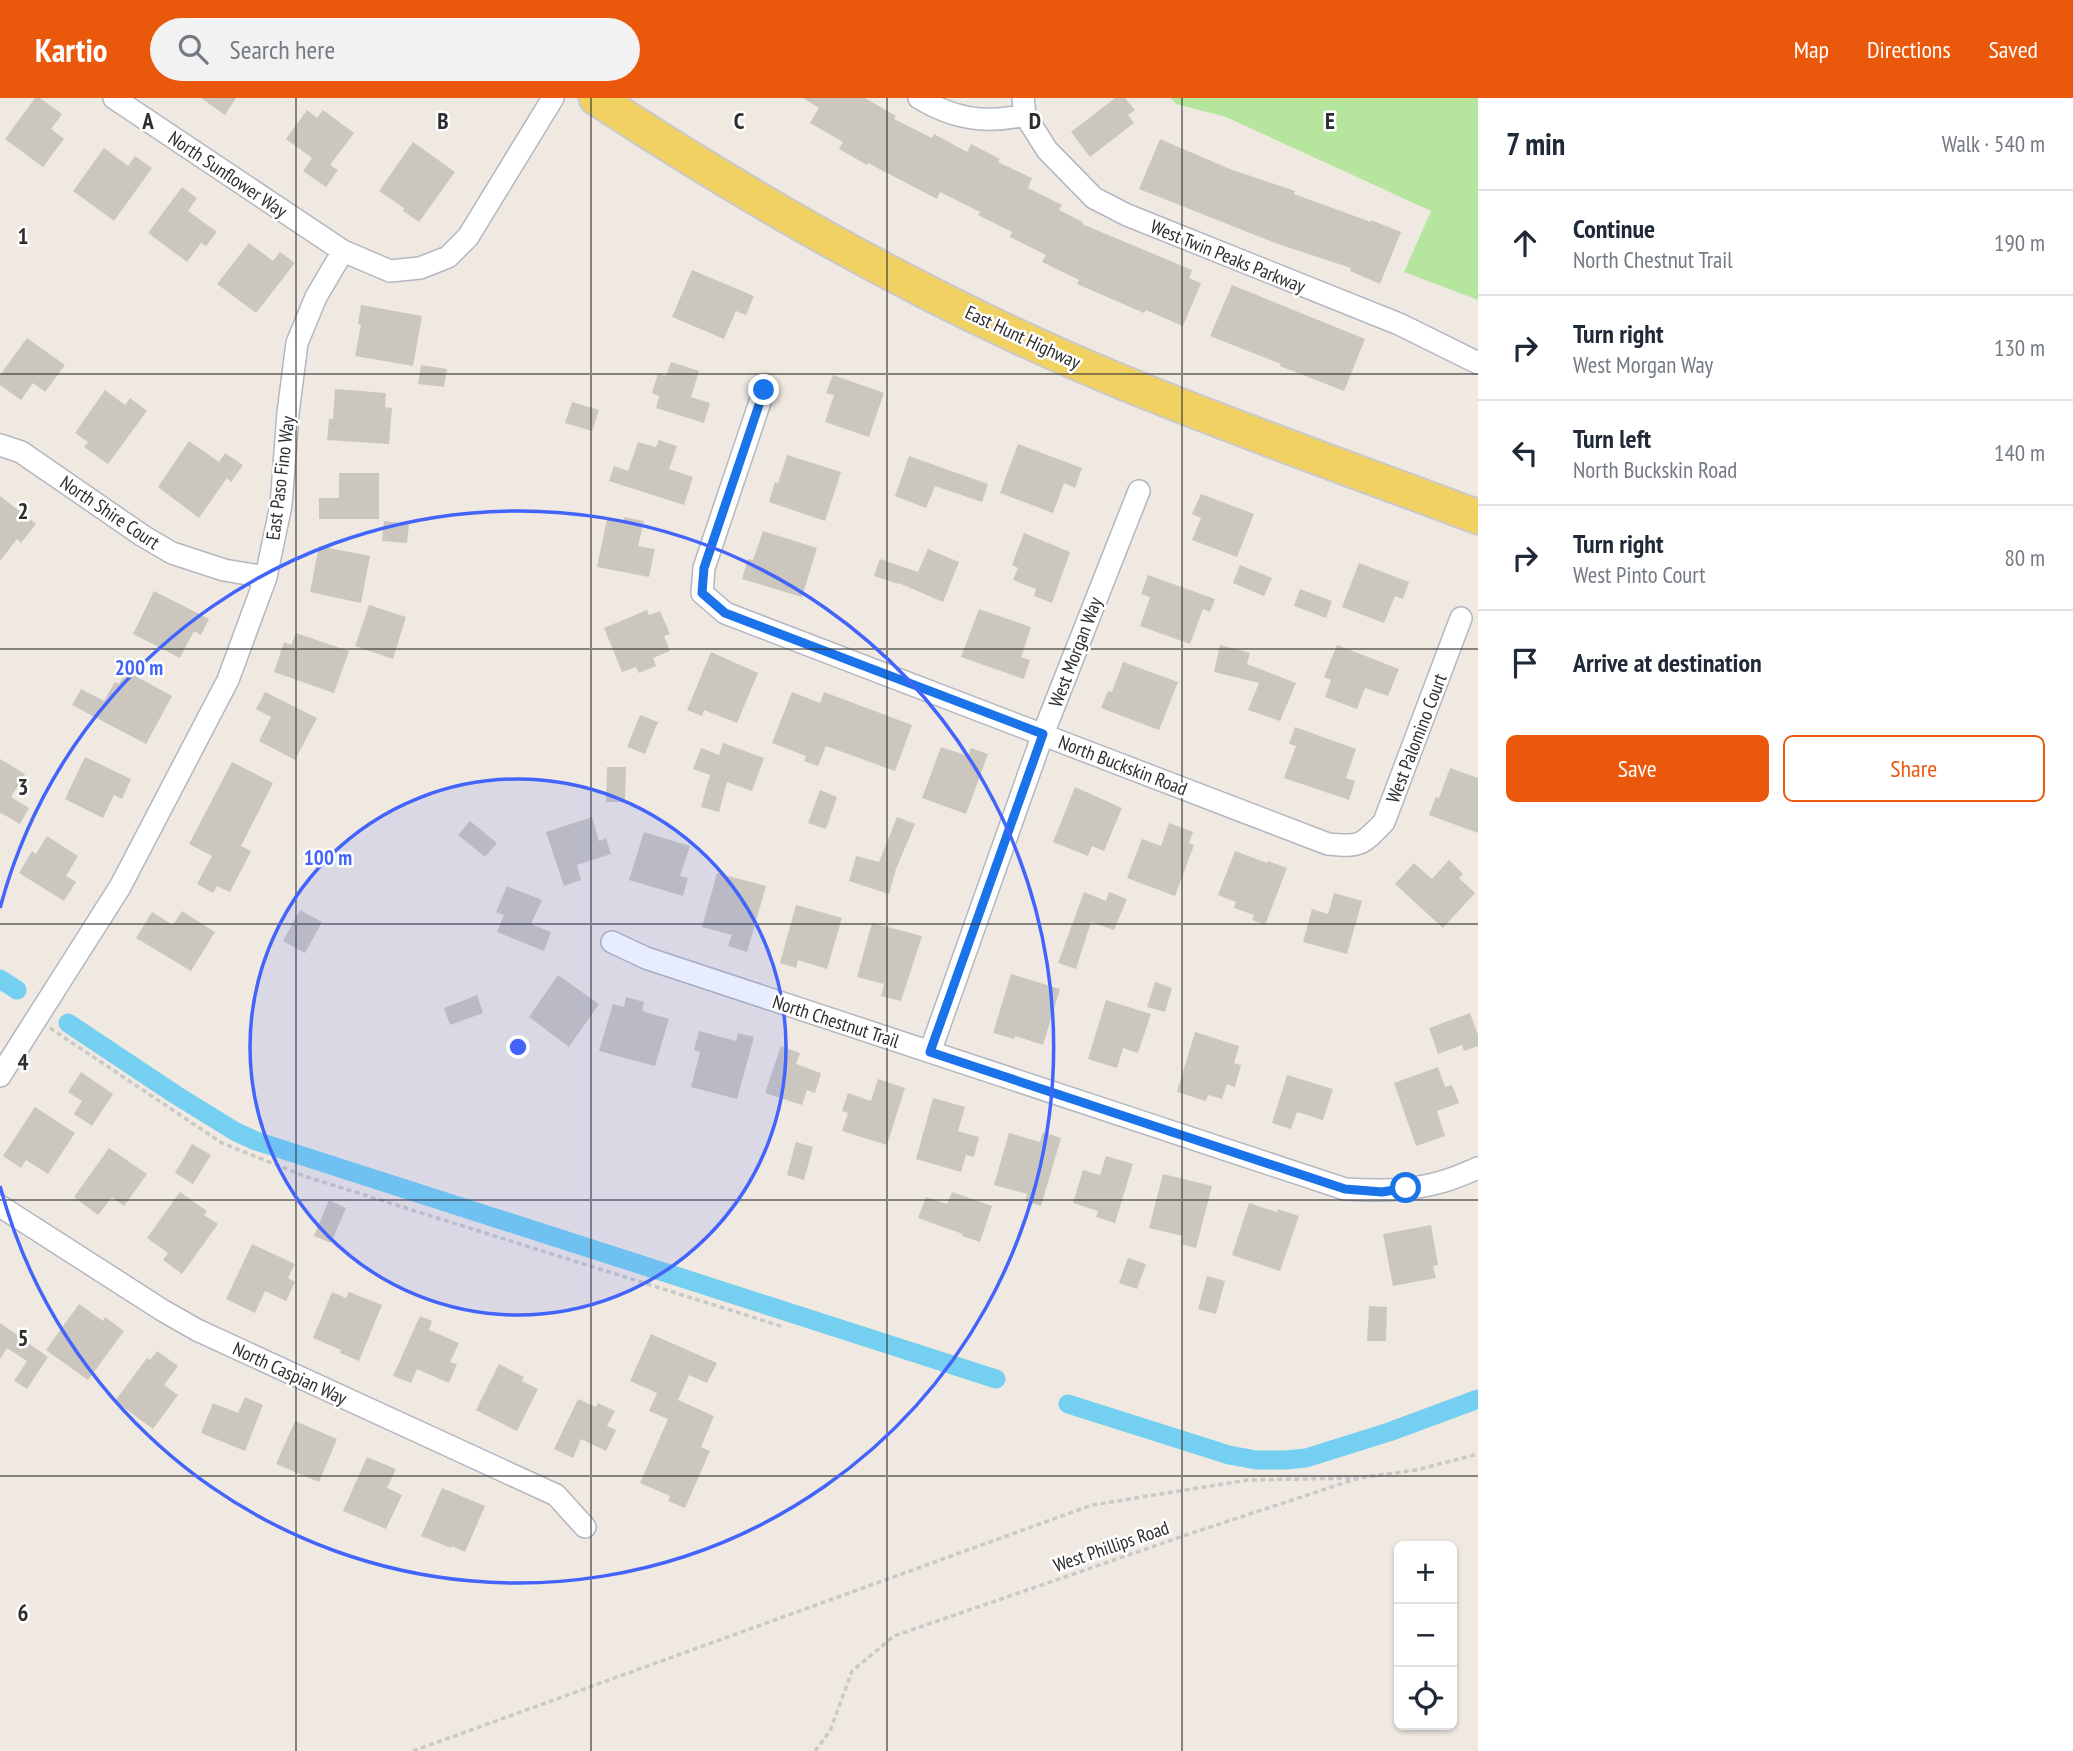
<!DOCTYPE html>
<html lang="en">
<head>
<meta charset="utf-8">
<style>
  body { margin:0; font-family:"PT Sans Narrow",sans-serif; background:#f2f2f3; color:#1f2937 }
  .controls { position:absolute; right:21px; bottom:21px; display:grid; overflow:hidden; border-radius:10px; box-shadow:0 2px 5px #0004 }
  .controls button { width:63px; height:63px; display:grid; place-items:center; padding:0; border:0; border-bottom:2px solid #e0e1e3; background:#fff; color:#1f2937; font:35px sans-serif }
  .stop { position:absolute; width:21px; height:21px; margin:-16px; border:5px solid #1a73e8; border-radius:50%; background:#fff }
  .stop.end { background:#1a73e8; border-color:#fff; box-shadow:0 2px 7px #0008 }
  .list { margin:0; padding:0; list-style:none }
  h2 { display:flex; justify-content:space-between; align-items:center; height:91px; margin:0; padding:0 28px; font-size:30px }
  h2 small { font-size:23px; font-weight:400; color:#747a83 }
  .list li { display:grid; grid-template-columns:46px 1fr auto; gap:21px; align-items:center; box-sizing:border-box; height:105px; padding:0 28px; border-top:2px solid #e0e1e3 }
  .list b { display:block; font-size:26px; white-space:nowrap }
  .list p { margin:0; font-size:23px; white-space:nowrap; color:#747a83 }
  .list em { font-size:23px; font-style:normal; color:#747a83 }
  .actions { display:flex; gap:14px; padding:21px 28px }
  .actions a { flex:1; padding:16px 0; border:2px solid #ea580c; border-radius:10px; text-align:center; font-size:24px; color:#ea580c }
  .actions .main { background:#ea580c; color:#fff }
  .icon { flex:none; width:38px; height:38px; fill:none; stroke:currentColor; stroke-width:2; stroke-linecap:round; stroke-linejoin:round }
  .map { position:relative; flex:none; width:1478px; height:1653px; overflow:hidden }
  header { display:flex; align-items:center; gap:42px; box-sizing:border-box; height:98px; padding:0 35px; background:#ea580c; color:#fff }
  header strong { font-size:33px }
  nav { display:flex; gap:38px; margin-inline-start:auto; font-size:24px }
  .search { width:490px; height:63px; background:#f2f2f3; display:flex; align-items:center; gap:18px; box-sizing:border-box; padding:0 24px; border-radius:38px; color:#747a83; font-size:26px }
  main { display:flex }
  aside { flex:1; background:#fff }
  .map>svg:first-child { display:block }
  .green { fill:#b6e59e }
  .lines { fill:none; stroke-linecap:round; stroke-linejoin:round }
  .canal { stroke:#75cff0; stroke-width:19 }
  .building { fill:#cbc7bf }
  .street-casing { stroke:#b4b7c1; stroke-width:24 }
  .primary-casing { stroke:#c9c9c9; stroke-width:37 }
  .path { stroke:#c9c9c9; stroke-width:3.5; stroke-dasharray:5 3.5; stroke-linecap:butt }
  .street { stroke:#fff; stroke-width:21 }
  .primary { stroke:#f2d163; stroke-width:33 }
  .route { stroke:#1a73e8; stroke-width:9 }
  .grid { fill:none; stroke:#2e2e2e; stroke-width:2; stroke-opacity:0.55 }
  .ring { fill:none; stroke:#4264fb; stroke-width:3.5 }
  .labels { text-anchor:middle; stroke-width:5; stroke-linejoin:round; paint-order:stroke }
  .street-label { font-size:19px; fill:#2e2e2e; stroke:#fff }
  .grid-label { font-size:23px; text-anchor:middle; font-weight:bold; fill:#2e2e2e; stroke:#fff; stroke-width:5; stroke-linejoin:round; paint-order:stroke }
  .centre { fill:#4264fb; stroke:#fff; stroke-width:3.5 }
  .ring-label { font-size:21px; text-anchor:middle; font-weight:bold; fill:#4264fb; stroke:#fff; stroke-width:5; stroke-linejoin:round; paint-order:stroke }
</style>
</head>
<body>
<header>
<strong>Kartio</strong>
<div class="search"><svg class="icon" aria-label="search" viewBox="0 0 24 24"><circle cx="10" cy="10" r="6"/><path d="M15 15l6 6"/></svg>Search here</div>
<nav><a>Map</a><a>Directions</a><a>Saved</a></nav>
</header>
<main>
<div class="map">
<svg width="1478" height="1653" viewBox="0 0 1478 1653">
  <rect width="100%" height="100%" fill="#efe9e1"/>
  <path class="green" d="M 1171,0 L 1478,0 L 1478,202 L 1404,174 L 1431,113 L 1226,19 L 1176,6 Z"/>
  <g class="lines">
    <path class="canal" d="M 0,881 L 17,892
      M 68,925 L 176,997 L 236,1034 L 256,1043 L 996,1281
      M 1068,1306 L 1229,1357 L 1256,1362 L 1286,1362 L 1306,1360 L 1389,1334 L 1478,1301"/>
  </g>
  <path class="building" d="M 35,0 L 40,0 L 62,16 L 51,31 L 64,41 L 43,69 L 5,41 Z
    M 201,0 L 236,0 L 225,17 Z
    M 803,0 L 865,0 L 896,18 L 894,21 L 932,40 L 934,36 L 967,54 L 971,46 L 1000,61 L 998,64 L 1032,80 L 1028,90 L 1062,107 L 1059,112 L 1083,124 L 1082,126 L 1192,172 L 1189,180 L 1201,185 L 1183,228 L 1146,212 L 1144,215 L 1077,186 L 1079,182 L 1042,164 L 1046,157 L 1010,139 L 1012,134 L 978,117 L 980,114 L 940,94 L 937,101 L 868,65 L 867,67 L 839,51 L 843,44 L 810,25 L 819,10 Z
    M 1115,0 L 1125,0 L 1135,12 L 1128,17 L 1134,25 L 1090,59 L 1071,34 Z
    M 307,12 L 317,20 L 323,12 L 354,35 L 330,67 L 338,72 L 326,89 L 303,73 L 312,60 L 286,41 Z
    M 1160,41 L 1230,71 L 1295,93 L 1294,96 L 1371,124 L 1371,122 L 1401,134 L 1380,186 L 1350,173 L 1351,170 L 1275,145 L 1139,91 Z
    M 413,44 L 455,74 L 419,124 L 403,113 L 404,110 L 379,93 Z
    M 104,50 L 128,68 L 135,58 L 152,70 L 114,123 L 73,93 Z
    M 182,89 L 197,100 L 188,113 L 217,134 L 206,148 L 201,145 L 187,164 L 148,135 Z
    M 249,145 L 273,163 L 280,154 L 295,165 L 256,215 L 217,186 Z
    M 692,172 L 754,198 L 746,217 L 736,213 L 724,241 L 672,219 Z
    M 1232,187 L 1365,241 L 1344,293 L 1280,268 L 1281,266 L 1210,238 Z
    M 361,207 L 422,218 L 413,268 L 355,258 L 361,227 L 358,226 Z
    M 27,240 L 65,267 L 45,294 L 33,285 L 21,302 L 0,287 L 0,277 Z
    M 671,264 L 699,273 L 691,299 L 710,305 L 704,325 L 656,310 L 659,298 L 652,295 L 658,276 L 666,278 Z
    M 421,267 L 447,271 L 444,289 L 418,286 Z
    M 833,277 L 884,295 L 869,339 L 825,324 L 834,297 L 826,295 Z
    M 335,291 L 386,295 L 385,309 L 392,310 L 389,346 L 327,342 L 329,321 L 333,321 Z
    M 105,292 L 125,307 L 130,300 L 147,313 L 108,366 L 84,349 L 88,344 L 75,335 Z
    M 572,304 L 599,312 L 592,333 L 565,325 Z
    M 659,342 L 677,348 L 669,371 L 693,379 L 684,407 L 609,383 L 614,368 L 628,373 L 638,344 L 656,349 Z
    M 189,343 L 219,364 L 225,355 L 243,367 L 231,384 L 227,380 L 199,420 L 158,389 Z
    M 1018,346 L 1082,370 L 1075,390 L 1064,385 L 1053,415 L 1000,395 Z
    M 787,357 L 841,374 L 825,423 L 769,404 L 775,384 L 778,385 Z
    M 909,358 L 988,386 L 982,404 L 935,388 L 926,410 L 895,398 Z
    M 339,375 L 379,375 L 379,421 L 319,421 L 319,400 L 339,400 Z
    M 1201,396 L 1254,416 L 1237,459 L 1192,442 L 1201,420 L 1192,416 Z
    M 0,398 L 36,426 L 21,445 L 17,441 L 0,463 Z
    M 624,419 L 644,423 L 638,448 L 655,451 L 649,479 L 597,469 L 607,421 L 623,425 Z
    M 384,423 L 409,426 L 407,445 L 382,443 Z
    M 763,433 L 817,450 L 802,499 L 742,481 L 748,461 L 753,462 Z
    M 1024,435 L 1070,454 L 1052,505 L 1034,498 L 1036,491 L 1013,482 L 1018,470 L 1012,467 Z
    M 319,448 L 370,458 L 361,505 L 310,494 Z
    M 928,451 L 959,464 L 943,504 L 899,485 L 898,486 L 874,478 L 880,461 L 918,474 Z
    M 1359,465 L 1409,484 L 1403,501 L 1395,498 L 1384,525 L 1342,509 Z
    M 1240,467 L 1272,480 L 1264,498 L 1233,485 Z
    M 1148,477 L 1215,501 L 1210,514 L 1203,511 L 1190,546 L 1140,528 L 1150,499 L 1141,496 Z
    M 1300,491 L 1332,503 L 1326,520 L 1294,508 Z
    M 154,493 L 209,521 L 201,537 L 194,533 L 180,560 L 133,536 Z
    M 369,507 L 406,519 L 393,561 L 355,548 Z
    M 979,511 L 1031,529 L 1021,559 L 1030,562 L 1024,581 L 961,559 Z
    M 647,512 L 649,517 L 660,513 L 670,536 L 664,538 L 670,553 L 653,560 L 656,568 L 639,575 L 636,569 L 622,574 L 604,530 Z
    M 296,535 L 349,553 L 334,595 L 274,574 L 284,544 L 291,547 Z
    M 1220,547 L 1250,555 L 1247,566 L 1296,585 L 1280,623 L 1248,612 L 1259,585 L 1214,574 Z
    M 1337,547 L 1399,571 L 1388,598 L 1365,590 L 1357,611 L 1325,599 L 1331,582 L 1324,579 Z
    M 711,554 L 758,575 L 737,625 L 704,612 L 702,618 L 687,612 Z
    M 1123,564 L 1178,584 L 1159,632 L 1101,610 L 1108,593 L 1112,594 Z
    M 126,573 L 172,598 L 146,646 L 72,607 L 81,591 L 104,603 L 115,584 L 119,586 Z
    M 265,594 L 317,620 L 295,662 L 259,643 L 271,619 L 256,611 Z
    M 792,594 L 820,605 L 824,594 L 912,627 L 895,673 L 826,648 L 818,668 L 804,663 L 806,658 L 772,645 Z
    M 640,617 L 658,624 L 645,656 L 627,649 Z
    M 1295,629 L 1356,651 L 1346,680 L 1355,683 L 1349,702 L 1284,680 L 1296,648 L 1289,646 Z
    M 723,645 L 764,660 L 752,693 L 727,684 L 719,714 L 701,709 L 710,677 L 693,671 L 701,650 L 719,657 Z
    M 941,649 L 968,658 L 971,650 L 988,656 L 966,716 L 922,700 Z
    M 85,659 L 131,681 L 122,701 L 114,697 L 103,720 L 65,701 Z
    M 0,661 L 25,676 L 11,699 L 29,710 L 20,726 L 1,715 L 0,717 Z
    M 232,664 L 273,685 L 241,748 L 251,753 L 230,794 L 217,788 L 213,795 L 197,786 L 212,758 L 189,746 Z
    M 607,669 L 626,669 L 625,704 L 606,704 Z
    M 1450,670 L 1478,680 L 1478,735 L 1429,717 L 1436,699 L 1439,700 Z
    M 1075,689 L 1122,710 L 1104,753 L 1092,748 L 1088,758 L 1053,744 Z
    M 820,692 L 837,699 L 826,731 L 808,725 Z
    M 592,719 L 599,743 L 606,740 L 611,756 L 577,767 L 581,782 L 564,788 L 546,734 Z
    M 897,719 L 915,726 L 896,771 L 889,796 L 849,783 L 856,758 L 879,764 Z
    M 470,723 L 497,745 L 485,759 L 458,737 Z
    M 1169,725 L 1193,734 L 1189,745 L 1194,747 L 1175,798 L 1127,780 L 1142,741 L 1161,748 Z
    M 644,734 L 690,748 L 680,778 L 688,780 L 683,798 L 629,782 Z
    M 47,738 L 78,758 L 66,778 L 76,784 L 64,803 L 19,775 L 32,753 L 36,756 Z
    M 1235,753 L 1267,765 L 1268,763 L 1287,770 L 1265,827 L 1252,822 L 1254,817 L 1234,810 L 1236,804 L 1218,797 Z
    M 1449,762 L 1463,776 L 1459,780 L 1475,795 L 1443,830 L 1395,786 L 1414,765 L 1432,781 Z
    M 717,775 L 766,788 L 747,854 L 728,848 L 732,837 L 702,829 Z
    M 507,788 L 542,802 L 531,826 L 551,834 L 544,853 L 497,834 L 504,817 L 496,814 Z
    M 1084,794 L 1106,803 L 1109,794 L 1127,801 L 1114,832 L 1091,824 L 1076,871 L 1058,865 Z
    M 1334,795 L 1362,803 L 1347,856 L 1303,844 L 1312,811 L 1328,816 Z
    M 796,807 L 842,820 L 827,871 L 798,862 L 796,870 L 780,865 Z
    M 300,812 L 322,824 L 305,855 L 283,843 Z
    M 182,813 L 215,834 L 191,873 L 136,840 L 152,814 L 173,827 Z
    M 872,825 L 922,838 L 901,903 L 881,898 L 884,886 L 857,879 Z
    M 1011,876 L 1060,891 L 1043,947 L 1015,938 L 1014,941 L 993,935 Z
    M 558,877 L 599,906 L 569,949 L 529,919 Z
    M 1155,884 L 1172,890 L 1165,914 L 1147,909 Z
    M 477,897 L 483,915 L 450,927 L 444,910 Z
    M 626,899 L 644,904 L 642,913 L 669,921 L 655,968 L 599,953 L 613,906 L 624,909 Z
    M 1106,902 L 1151,916 L 1138,955 L 1123,950 L 1117,970 L 1088,961 Z
    M 1470,915 L 1478,937 L 1478,948 L 1464,953 L 1462,947 L 1438,956 L 1429,930 Z
    M 699,933 L 736,943 L 738,935 L 754,939 L 737,1001 L 691,989 L 700,954 L 694,952 Z
    M 1195,934 L 1239,948 L 1234,965 L 1241,967 L 1235,989 L 1227,986 L 1222,1001 L 1208,997 L 1206,1003 L 1177,994 Z
    M 781,948 L 800,955 L 796,966 L 821,975 L 815,995 L 807,992 L 802,1007 L 765,995 Z
    M 1438,969 L 1445,989 L 1452,987 L 1459,1005 L 1437,1013 L 1445,1038 L 1416,1048 L 1394,985 Z
    M 81,974 L 113,996 L 92,1028 L 74,1016 L 82,1003 L 68,994 Z
    M 1287,977 L 1333,991 L 1323,1022 L 1297,1014 L 1291,1031 L 1272,1025 Z
    M 878,981 L 905,990 L 887,1047 L 842,1033 L 848,1015 L 842,1013 L 848,995 L 871,1003 Z
    M 933,1000 L 965,1009 L 958,1033 L 979,1039 L 974,1059 L 966,1057 L 961,1074 L 916,1061 Z
    M 35,1009 L 75,1035 L 48,1076 L 26,1062 L 21,1070 L 3,1058 Z
    M 1043,1034 L 1061,1040 L 1041,1108 L 1025,1103 L 1027,1096 L 994,1087 L 1009,1035 L 1040,1044 Z
    M 796,1044 L 813,1049 L 804,1082 L 787,1077 Z
    M 192,1046 L 211,1057 L 193,1086 L 175,1075 Z
    M 109,1050 L 147,1076 L 124,1108 L 112,1099 L 98,1117 L 74,1099 Z
    M 1106,1058 L 1133,1066 L 1115,1125 L 1096,1119 L 1098,1113 L 1073,1105 L 1083,1072 L 1100,1077 Z
    M 1163,1076 L 1212,1088 L 1196,1150 L 1181,1146 L 1183,1138 L 1149,1130 Z
    M 180,1094 L 207,1113 L 204,1117 L 218,1126 L 182,1176 L 163,1162 L 168,1155 L 147,1140 Z
    M 952,1094 L 992,1108 L 980,1144 L 962,1138 L 963,1136 L 918,1120 L 926,1099 L 947,1106 Z
    M 329,1102 L 346,1110 L 331,1145 L 314,1138 Z
    M 1249,1105 L 1277,1114 L 1278,1111 L 1299,1118 L 1280,1173 L 1232,1157 Z
    M 1431,1127 L 1438,1167 L 1433,1168 L 1436,1180 L 1393,1188 L 1383,1136 Z
    M 252,1146 L 295,1166 L 288,1180 L 295,1184 L 286,1203 L 265,1193 L 255,1215 L 226,1201 Z
    M 1128,1160 L 1146,1166 L 1137,1191 L 1119,1185 Z
    M 1207,1178 L 1225,1183 L 1216,1216 L 1198,1211 Z
    M 332,1194 L 346,1200 L 349,1194 L 382,1207 L 359,1263 L 340,1255 L 341,1252 L 313,1240 Z
    M 79,1206 L 103,1223 L 105,1219 L 124,1233 L 88,1282 L 46,1252 Z
    M 1369,1208 L 1387,1209 L 1386,1243 L 1367,1243 Z
    M 420,1218 L 432,1223 L 429,1232 L 459,1245 L 450,1264 L 457,1266 L 449,1285 L 417,1271 L 411,1285 L 393,1278 Z
    M 0,1225 L 48,1259 L 27,1291 L 14,1283 L 27,1263 L 7,1250 L 0,1261 Z
    M 651,1236 L 717,1265 L 707,1285 L 689,1277 L 678,1302 L 714,1318 L 701,1349 L 710,1353 L 685,1410 L 668,1403 L 670,1398 L 640,1385 L 668,1321 L 649,1313 L 657,1295 L 630,1283 Z
    M 157,1253 L 178,1268 L 164,1287 L 178,1297 L 153,1331 L 115,1303 L 147,1260 L 150,1262 Z
    M 499,1266 L 524,1279 L 522,1283 L 538,1291 L 517,1333 L 476,1312 Z
    M 245,1299 L 263,1307 L 245,1353 L 201,1335 L 213,1305 L 238,1315 Z
    M 578,1301 L 596,1309 L 598,1305 L 615,1313 L 607,1328 L 616,1332 L 606,1353 L 581,1341 L 573,1360 L 554,1351 Z
    M 295,1323 L 337,1341 L 319,1384 L 276,1366 Z
    M 367,1359 L 396,1371 L 387,1390 L 402,1397 L 386,1431 L 343,1413 Z
    M 442,1390 L 485,1408 L 465,1454 L 452,1448 L 451,1450 L 421,1438 Z"/>
  <g class="lines">
    <g class="street-casing">
      <path id="street" d="M 114,0 L 343,153
        M 919,0 C 954,21 985,26 1025,17
        M 1023,0 L 1025,17 L 1047,52 L 1094,100 L 1127,117 L 1399,226 L 1478,265
        M 764,292 L 704,470 L 702,495 L 725,515 L 1328,746 C 1360,749 1361,748 1384,724 L 1461,520
        M 0,347 L 21,354 L 143,438 L 172,455 L 224,472 L 266,479
        M 612,844 L 646,860 L 1345,1091 C 1378,1093 1410,1093 1441,1084 C 1453,1081 1466,1075 1478,1070
        M 930,954 L 1043,636 L 1139,393
        M 0,978 L 120,789 L 228,582 L 266,479 L 281,407 L 288,315 L 297,245 L 316,199 L 343,153 L 390,173 L 420,170 L 448,159 L 468,139 L 553,0
        M 0,1108 L 162,1212 L 197,1232 L 556,1397 L 585,1429"/>
    </g>
    <g class="primary-casing">
      <path id="primary" d="M 596,0 C 759,107 931,205 1112,280 C 1232,330 1356,373 1478,419"/>
    </g>
    <path class="path" d="M 50,930 L 222,1045 L 304,1078 L 784,1229
      M 413,1653 L 1092,1407 L 1248,1382 L 1359,1380
      M 815,1653 L 830,1633 L 852,1573 L 894,1538 L 1192,1435 L 1359,1380 L 1416,1372 L 1478,1356"/>
    <use href="#street" class="street"/>
    <use href="#primary" class="primary"/>
  </g>
  <g class="lines">
    <path class="route" d="M 764,292 L 704,470 L 702,495 L 725,515 L 1043,636 L 930,954 L 1345,1091 L 1382,1094 L 1406,1090"/>
  </g>
  <path class="grid" d="M 296,0 L 296,1653M 591,0 L 591,1653M 887,0 L 887,1653M 1182,0 L 1182,1653M 0,276 L 1478,276M 0,551 L 1478,551M 0,826 L 1478,826M 0,1102 L 1478,1102M 0,1378 L 1478,1378"/>
  <circle cx="518" cy="949" r="268" fill="#4264fb" fill-opacity=".12"/>
  <g class="ring">
    <circle cx="518" cy="949" r="268"/>
    <path d="M0 810A536 536 0 1 1 0 1088"/>
  </g>
  <g class="labels">
    <g class="street-label">
      <text transform="translate(228 76) rotate(34)" y="7">North Sunflower Way</text>
      <text transform="translate(1228 158) rotate(22)" y="7">West Twin Peaks Parkway</text>
      <text transform="translate(1023 239) rotate(25)" y="7">East Hunt Highway</text>
      <text transform="translate(280 380) rotate(-83)" y="7">East Paso Fino Way</text>
      <text transform="translate(110 414) rotate(34)" y="7">North Shire Court</text>
      <text transform="translate(1075 554) rotate(-69)" y="7">West Morgan Way</text>
      <text transform="translate(1416 640) rotate(-69)" y="7">West Palomino Court</text>
      <text transform="translate(1123 667) rotate(21)" y="7">North Buckskin Road</text>
      <text transform="translate(836 923) rotate(18)" y="7">North Chestnut Trail</text>
      <text transform="translate(290 1275) rotate(25)" y="7">North Caspian Way</text>
      <text transform="translate(1111 1448) rotate(-19)" y="7">West Phillips Road</text>
    </g>
  </g>
  <g class="grid-label">
    <text x="148" y="31">A</text>
    <text x="443" y="31">B</text>
    <text x="739" y="31">C</text>
    <text x="1035" y="31">D</text>
    <text x="1330" y="31">E</text>
    <text x="23" y="146">1</text>
    <text x="23" y="421">2</text>
    <text x="23" y="697">3</text>
    <text x="23" y="972">4</text>
    <text x="23" y="1248">5</text>
    <text x="23" y="1523">6</text>
  </g>
  <circle cx="518" cy="949" r="10" class="centre"/>
  <g class="ring-label">
    <text x="139" y="577">200 m</text>
    <text x="328" y="767">100 m</text>
  </g>
</svg>
<div class="controls">
<button>+</button>
<button>−</button>
<button><svg class="icon" aria-label="locate" viewBox="0 0 24 24"><circle cx="12" cy="12" r="6"/><path d="M12 2v4M12 18v4M2 12h4M18 12h4"/></svg></button>
</div>
<div class="stop" style="left:1406px;top:1090px"></div>
<div class="stop end" style="left:764px;top:292px"></div>
</div>
<aside>
<h2>7 min<small>Walk · 540 m</small></h2>
<ul class="list">
<li><svg class="icon" aria-label="ahead" viewBox="0 0 24 24"><path d="M12 20V5M6 11l6-6 6 6"/></svg><div><b>Continue</b><p>North Chestnut Trail</p></div><em>190 m</em></li>
<li><svg class="icon" aria-label="right" viewBox="0 0 24 24"><path d="M7 20v-9h11M14 6l5 5-5 5"/></svg><div><b>Turn right</b><p>West Morgan Way</p></div><em>130 m</em></li>
<li><svg class="icon" aria-label="left" viewBox="0 0 24 24"><path d="M17 20v-9H6M10 6l-5 5 5 5"/></svg><div><b>Turn left</b><p>North Buckskin Road</p></div><em>140 m</em></li>
<li><svg class="icon" aria-label="right" viewBox="0 0 24 24"><path d="M7 20v-9h11M14 6l5 5-5 5"/></svg><div><b>Turn right</b><p>West Pinto Court</p></div><em>80 m</em></li>
<li><svg class="icon" aria-label="arrive" viewBox="0 0 24 24"><path d="M6 21V4h12l-3 4 3 4H6"/></svg><div><b>Arrive at destination</b></div></li>
</ul>
<div class="actions"><a class="main">Save</a><a>Share</a></div>
</aside>
</main>
</body>
</html>
